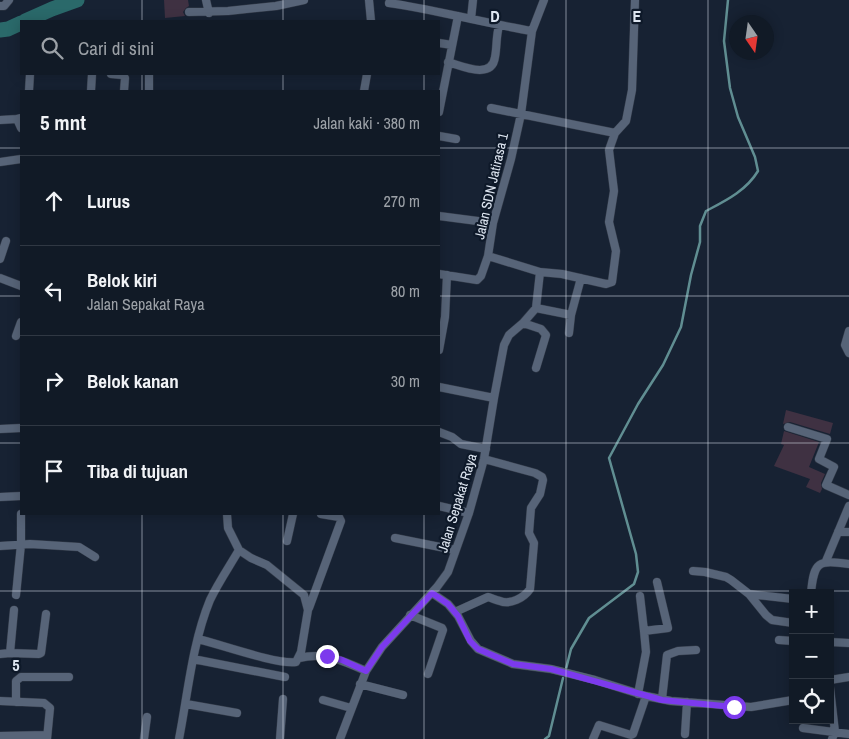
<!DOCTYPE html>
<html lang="id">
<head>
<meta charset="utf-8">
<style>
  body { margin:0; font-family:"Archivo Narrow",sans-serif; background:#1e2732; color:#f1f3f6 }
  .controls { position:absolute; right:15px; bottom:15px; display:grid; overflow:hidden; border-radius:0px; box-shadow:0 2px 12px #0003 }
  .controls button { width:45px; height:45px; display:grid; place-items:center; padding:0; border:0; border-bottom:1px solid #303843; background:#111a26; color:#f1f3f6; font:25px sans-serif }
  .compass { position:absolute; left:729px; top:15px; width:45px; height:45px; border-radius:50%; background:#111a26; box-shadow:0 2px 12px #0003; rotate:167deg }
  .stop { position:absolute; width:15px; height:15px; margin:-11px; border:4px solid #7c3aed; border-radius:50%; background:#fff }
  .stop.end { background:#7c3aed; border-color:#fff; box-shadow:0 1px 5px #0008 }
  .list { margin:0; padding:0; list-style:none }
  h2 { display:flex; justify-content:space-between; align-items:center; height:65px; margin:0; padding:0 20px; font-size:21px }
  h2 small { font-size:16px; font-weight:400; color:#9ca1a7 }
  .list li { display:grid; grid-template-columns:32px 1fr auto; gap:15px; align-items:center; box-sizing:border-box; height:90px; padding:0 20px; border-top:1px solid #303843 }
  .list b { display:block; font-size:19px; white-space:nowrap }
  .list p { margin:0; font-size:16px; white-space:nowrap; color:#9ca1a7 }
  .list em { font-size:16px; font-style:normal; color:#9ca1a7 }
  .icon { flex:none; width:28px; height:28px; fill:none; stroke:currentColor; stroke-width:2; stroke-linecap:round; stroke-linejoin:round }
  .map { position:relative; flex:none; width:849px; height:739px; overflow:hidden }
  .search { position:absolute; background:#111a26; box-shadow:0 2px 12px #0003; left:20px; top:20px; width:420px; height:55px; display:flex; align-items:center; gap:12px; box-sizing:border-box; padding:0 18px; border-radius:0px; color:#9ca1a7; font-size:19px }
  .panel { position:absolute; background:#111a26; box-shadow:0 2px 12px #0003; left:20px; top:90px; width:420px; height:425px; border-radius:0px }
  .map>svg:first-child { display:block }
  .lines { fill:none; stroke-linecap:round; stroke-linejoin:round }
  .stream { stroke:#608e92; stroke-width:2.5 }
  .river { stroke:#2a696a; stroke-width:15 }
  .building { fill:#3f3142 }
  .minor-casing { stroke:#333b49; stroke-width:9 }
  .minor { stroke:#576478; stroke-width:8 }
  .route { stroke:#7c3aed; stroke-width:6 }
  .grid { fill:none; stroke:#dee6f1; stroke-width:1; stroke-opacity:0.55 }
  .labels { text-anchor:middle; stroke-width:4.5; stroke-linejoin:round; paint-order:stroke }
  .street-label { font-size:14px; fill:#dee6f1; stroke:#0e1929 }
  .grid-label { font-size:16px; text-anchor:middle; font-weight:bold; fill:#dee6f1; stroke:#0e1929; stroke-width:4.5; stroke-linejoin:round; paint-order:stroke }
</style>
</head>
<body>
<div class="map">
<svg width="849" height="739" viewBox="0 0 849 739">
  <rect width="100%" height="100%" fill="#172233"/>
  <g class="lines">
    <path class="stream" d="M 566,669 L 571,649 L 589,618 L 634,584 L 638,572 L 636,554 L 609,458 L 638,404 L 663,365 L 681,327 L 691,275 L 700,242 L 700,226 L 706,211 C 725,201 746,191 758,171 L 755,157 L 738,117 L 730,88 L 724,41 L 728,0
      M 545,739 L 549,736 L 563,678"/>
    <path class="river" d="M 25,21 L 52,9 L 77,0
      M 0,30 L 8,29 L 21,23"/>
  </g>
  <path class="building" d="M 164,0 L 188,0 L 189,6 L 186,8 L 183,12 L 185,16 L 165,18 Z
    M 786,410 L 833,423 L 830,434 L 790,422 L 783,424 Z
    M 784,431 L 819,442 L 809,467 L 825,474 L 821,483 L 822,489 L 820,493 L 806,487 L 810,479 L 774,466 L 784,445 L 781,444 Z"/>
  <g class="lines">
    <g class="minor-casing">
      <path id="minor" d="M 206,0 L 209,13
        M 369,0 L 371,21
        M 389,3 C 437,10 484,23 532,31
        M 0,6 L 4,6 L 9,0
        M 189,12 L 228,11 L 276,6 L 304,0
        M 471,19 L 473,0
        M 439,43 L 452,45
        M 448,62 C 462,66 492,80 495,57 C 497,47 496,36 499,26
        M 111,74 L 122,75 L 125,78 L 124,91
        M 29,91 L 30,74
        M 91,91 L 92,74
        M 149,91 L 149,74
        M 364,91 L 367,74
        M 491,108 L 615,133 L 626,121 L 632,90 L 635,0
        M 439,112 L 458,16
        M 21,118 L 17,119 L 21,128
        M 0,120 L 17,119
        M 439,136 L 456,139
        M 0,162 L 21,159
        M 439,216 L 493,223
        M 0,259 L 6,241
        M 540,272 L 562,274 L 606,284 L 612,282 L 616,251 L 609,222 L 614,191 L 609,150 L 615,133
        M 439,274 L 477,280 L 481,276 L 488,256
        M 0,278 L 21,286
        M 536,308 L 571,315
        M 523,323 L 541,329 L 546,335 L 536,368
        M 849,331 L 845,345 L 849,353
        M 569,333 L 571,315 L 581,278
        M 16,336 L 21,322
        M 439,350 L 445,317 L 447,275
        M 439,387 L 494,398
        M 788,427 L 827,439 L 819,459 L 834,467 L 826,485 L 849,495
        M 0,429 L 21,428
        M 439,432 L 452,437 L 461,444 L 486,449
        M 0,497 L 21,496
        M 439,506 L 469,513
        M 838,532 L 849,532
        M 395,538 L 455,550
        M 287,541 L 293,514
        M 0,546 L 30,544 L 79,547 L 95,557
        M 826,561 L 849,506
        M 693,571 L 705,572 L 726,577 L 731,580 L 749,594 L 793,599
        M 432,593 L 448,604 L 458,616 L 471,641 L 478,649 L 513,664 L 551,669 L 595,680 L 646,696 L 671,701 L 751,707 L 793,700
        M 811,593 C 814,561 818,560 849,564
        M 749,594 L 766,615 L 772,620 L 793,623
        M 16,595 L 21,544 L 21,514
        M 640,596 L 644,631
        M 309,608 L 341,521 L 339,517 L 321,514
        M 455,612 L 488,597 C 492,598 495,600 500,601 C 510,605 524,598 530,589 L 534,543 L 529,533 L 531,508 L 540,494 L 543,480 L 542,477 L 535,473 L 484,459
        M 410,615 L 442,628 L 443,630 L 428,674
        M 198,639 C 219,644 278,665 296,662 L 301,652 L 308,610 L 304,595 L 267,565 L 251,558 L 239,550 L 228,528 L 227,514
        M 779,640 L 793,641
        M 830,642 L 849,643
        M 10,653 L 14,610
        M 0,654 L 10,653 L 39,654 L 41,653 L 46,614
        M 299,658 C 325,652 342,660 366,671
        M 193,659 L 285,677
        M 830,680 L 849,677
        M 360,684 L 403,695
        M 830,688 L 835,732 L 832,739
        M 638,694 L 646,652 L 644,631 L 668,628 L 657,582
        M 662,699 L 667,655 L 678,651 L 696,650
        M 323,700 L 351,708
        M 0,701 L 44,703 L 50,708 L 47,739
        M 16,702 L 16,681 L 21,677 L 69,677
        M 186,704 L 237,713
        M 803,728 L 849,734
        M 685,734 L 687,702
        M 0,736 L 47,735
        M 144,739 L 147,717
        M 179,739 C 188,693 192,644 210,600 C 218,583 229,567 239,550
        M 280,739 L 283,699
        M 340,739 L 366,671 L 382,647 L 437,587 L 448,572 L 469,513 L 484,459 L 494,398 L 504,345 L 509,335 L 523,323 L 536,308 L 540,272 L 488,256 L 493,223 L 511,159 L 521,114 L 532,31 L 544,0
        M 593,739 L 599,725 L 631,735 L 633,734 L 646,696"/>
    </g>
    <use href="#minor" class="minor"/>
  </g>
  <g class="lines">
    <path class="route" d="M 327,656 L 342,660 L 366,671 L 382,647 L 432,593 L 448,604 L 458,616 L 470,641 L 478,649 L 513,664 L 551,669 L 662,700 L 734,707"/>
  </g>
  <path class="grid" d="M 142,0 L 142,21M 283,0 L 283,21M 424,0 L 424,21M 566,0 L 566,739M 708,0 L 708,739M 142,74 L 142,91M 283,74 L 283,91M 424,74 L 424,91M 0,148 L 21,148M 439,148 L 849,148M 0,296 L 21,296M 439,296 L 849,296M 0,443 L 21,443M 439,443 L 849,443M 142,514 L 142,739M 283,514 L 283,739M 424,514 L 424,739M 0,591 L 849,591"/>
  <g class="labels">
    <g class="street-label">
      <text transform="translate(491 186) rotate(-77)" y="5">Jalan SDN Jatirasa 1</text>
      <text transform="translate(457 503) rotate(-73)" y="5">Jalan Sepakat Raya</text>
    </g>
  </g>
  <g class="grid-label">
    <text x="495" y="22">D</text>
    <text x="637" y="22">E</text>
    <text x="16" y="671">5</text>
  </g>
</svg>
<div class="controls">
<button>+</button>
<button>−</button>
<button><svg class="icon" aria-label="locate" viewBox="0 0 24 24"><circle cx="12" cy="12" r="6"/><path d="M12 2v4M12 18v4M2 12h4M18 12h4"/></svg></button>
</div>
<svg class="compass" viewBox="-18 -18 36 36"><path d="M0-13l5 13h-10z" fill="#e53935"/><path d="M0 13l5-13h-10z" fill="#9ca1a7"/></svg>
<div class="stop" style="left:734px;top:707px"></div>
<div class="stop end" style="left:327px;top:656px"></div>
<div class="search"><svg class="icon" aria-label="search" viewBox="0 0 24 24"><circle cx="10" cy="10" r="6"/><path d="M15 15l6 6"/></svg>Cari di sini</div>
<section class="panel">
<h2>5 mnt<small>Jalan kaki · 380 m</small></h2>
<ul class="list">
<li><svg class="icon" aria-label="ahead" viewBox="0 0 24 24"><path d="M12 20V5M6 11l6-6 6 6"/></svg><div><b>Lurus</b></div><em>270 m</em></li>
<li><svg class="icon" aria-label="left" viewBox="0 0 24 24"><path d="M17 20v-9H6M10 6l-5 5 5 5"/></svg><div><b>Belok kiri</b><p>Jalan Sepakat Raya</p></div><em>80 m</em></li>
<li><svg class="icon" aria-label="right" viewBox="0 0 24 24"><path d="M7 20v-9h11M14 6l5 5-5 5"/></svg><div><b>Belok kanan</b></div><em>30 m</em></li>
<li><svg class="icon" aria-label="arrive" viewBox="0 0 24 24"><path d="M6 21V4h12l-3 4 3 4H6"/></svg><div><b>Tiba di tujuan</b></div></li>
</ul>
</section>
</div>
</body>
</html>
